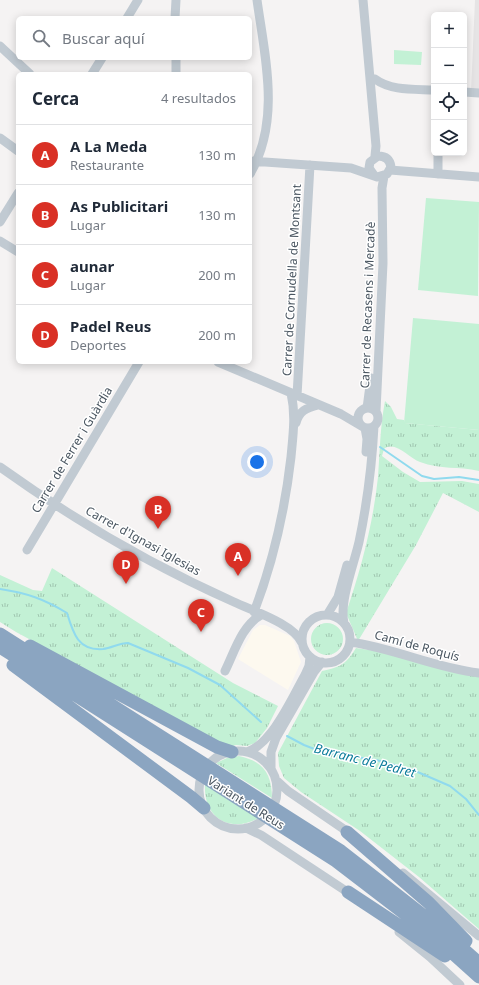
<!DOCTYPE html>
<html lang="es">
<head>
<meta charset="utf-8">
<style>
  body { margin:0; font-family:"Noto Sans",sans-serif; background:#f6f6f7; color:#1f2937 }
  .controls { position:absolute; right:12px; top:12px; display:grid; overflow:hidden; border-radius:6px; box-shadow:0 2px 10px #0003 }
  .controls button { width:36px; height:36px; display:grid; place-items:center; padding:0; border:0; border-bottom:1px solid #e0e1e3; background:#fff; color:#1f2937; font:20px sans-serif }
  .you { position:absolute; left:257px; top:462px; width:14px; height:14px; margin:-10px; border:3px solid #fff; border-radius:50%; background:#1a73e8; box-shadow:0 0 0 6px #1a73e833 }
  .badge { display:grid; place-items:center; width:26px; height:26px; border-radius:50%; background:#d93025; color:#fff; font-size:13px; font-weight:700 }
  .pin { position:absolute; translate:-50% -33px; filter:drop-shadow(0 1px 2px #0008) }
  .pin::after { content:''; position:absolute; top:21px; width:14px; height:12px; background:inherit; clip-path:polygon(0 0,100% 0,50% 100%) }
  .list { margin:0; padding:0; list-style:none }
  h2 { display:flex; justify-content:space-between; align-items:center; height:52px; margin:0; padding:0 16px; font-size:17px }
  h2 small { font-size:13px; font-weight:400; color:#747a83 }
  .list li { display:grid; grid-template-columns:26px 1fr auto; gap:12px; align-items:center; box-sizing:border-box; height:60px; padding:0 16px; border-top:1px solid #e0e1e3 }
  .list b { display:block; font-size:15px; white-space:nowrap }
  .list p { margin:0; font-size:13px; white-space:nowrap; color:#747a83 }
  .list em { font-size:13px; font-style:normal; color:#747a83 }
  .icon { flex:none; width:22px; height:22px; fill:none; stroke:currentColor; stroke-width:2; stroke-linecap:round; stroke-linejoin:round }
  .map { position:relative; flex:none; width:479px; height:985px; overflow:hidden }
  .search { position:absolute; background:#fff; box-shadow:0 2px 10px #0003; left:16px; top:16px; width:236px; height:44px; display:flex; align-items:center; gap:10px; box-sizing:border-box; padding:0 14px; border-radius:6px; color:#747a83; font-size:15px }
  .panel { position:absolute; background:#fff; box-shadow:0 2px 10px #0003; left:16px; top:72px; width:236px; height:292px; border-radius:6px }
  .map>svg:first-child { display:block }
  .commercial { fill:#fdf9ef }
  .education { fill:#e6e4e5 }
  .grass { fill:url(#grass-tufts) }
  .garden { fill:#c3f1d5 }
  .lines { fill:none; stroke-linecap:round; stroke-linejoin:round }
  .stream { stroke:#90daee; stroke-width:2 }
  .minor { stroke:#c1cad2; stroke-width:9 }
  .highway { stroke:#8ba5c1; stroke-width:13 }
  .labels { text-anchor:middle; stroke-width:3; stroke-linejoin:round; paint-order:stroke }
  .street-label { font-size:12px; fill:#4a5661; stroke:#fff }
  .water-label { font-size:13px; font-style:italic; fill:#0c7c9b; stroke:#fff }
</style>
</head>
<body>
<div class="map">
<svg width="479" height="985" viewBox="0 0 479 985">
  <defs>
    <pattern id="grass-tufts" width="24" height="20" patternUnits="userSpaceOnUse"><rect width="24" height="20" fill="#c3f1d5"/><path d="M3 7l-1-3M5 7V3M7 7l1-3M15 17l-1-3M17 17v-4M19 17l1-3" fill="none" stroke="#a0c6b0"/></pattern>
  </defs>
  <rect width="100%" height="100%" fill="#f5f3f3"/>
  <path class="commercial" d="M 260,625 L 265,625 L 290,636 L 294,641 L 301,662 L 288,690 L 238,659 L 253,630 Z"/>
  <path class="education" d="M 475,0 L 479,0 L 479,93 L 471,92 Z"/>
  <path class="grass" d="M 385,401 L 391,407 L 397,419 L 404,420 L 405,423 L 479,430 L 479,471 C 458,466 441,470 420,462 C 409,458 395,440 384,449 L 382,456 L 403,472 L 420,482 L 462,481 L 479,484 L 479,512 L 443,493 L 416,545 L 358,641 L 346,613 C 361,569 373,524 378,477 C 380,451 380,427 385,401 Z
    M 52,568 L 233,683 L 278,706 L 267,728 L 255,743 L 247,746 L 236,745 L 229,747 L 16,632 L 0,622 L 0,575 L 33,590 L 42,591 Z
    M311 639a16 16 0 1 1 32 0a16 16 0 1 1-32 0Z
    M 356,648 L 389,653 L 479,676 L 479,929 L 419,877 L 360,831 L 301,792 L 284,778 L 279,766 L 278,753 L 322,671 C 341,667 346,664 356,648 Z
    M 239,756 C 263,761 272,774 272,798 L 216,763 L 227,758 Z
    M 205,784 L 259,818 C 230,834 203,818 205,784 Z"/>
  <path class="garden" d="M 394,50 L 422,52 L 421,65 L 394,64 Z
    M 426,198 L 479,202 L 478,296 L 418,290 Z
    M 413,318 L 479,324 L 479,430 L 404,423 Z"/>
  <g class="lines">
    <path class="stream" d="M 380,447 L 422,476 L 434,479 L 459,477 L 479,480
      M 0,589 C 27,593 44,599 67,613 C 73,633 78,651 103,649 C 112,648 119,643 128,643 L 188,668 L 220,685 L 261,722
      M 287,736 L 304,745 L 322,752 L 376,760 L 413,770 L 450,786 L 466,799 L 479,815"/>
    <path class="minor" d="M 363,0 L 376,146 L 375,156
      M 127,18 L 138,0
      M 175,18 L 176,0
      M 0,46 L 30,74
      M 176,58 L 176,74
      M 92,74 L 102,58
      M 375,79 C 391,91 414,89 434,90
      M 464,92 L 479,93
      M 0,138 L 18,151
      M 250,161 L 351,168 L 377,177 L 387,174 L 391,167 C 390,159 385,156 378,156 L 370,162 L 369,168 L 374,175
      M 390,170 L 479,177
      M 250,174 C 281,121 265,57 257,0
      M 438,174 L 438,153
      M 0,222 L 18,193
      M 0,241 L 18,252
      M 218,362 L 341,414 L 363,427
      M 297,396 L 310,165
      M358 418a10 10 0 1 1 20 0a10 10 0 1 1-20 0Z
      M 367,408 L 371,378
      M 376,411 L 383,263 L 382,188 L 384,176
      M 296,423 C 299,411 306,408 318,405
      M 365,428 L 367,439 L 366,452
      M 0,467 C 74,520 151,565 234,602 C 253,611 294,624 302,643
      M 27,550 L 139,362
      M 254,612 C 273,562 285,510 291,457 C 293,435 296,415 291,393
      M 327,615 L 338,597 L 347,565
      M302 639a24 24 0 1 1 48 0a24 24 0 1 1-48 0Z
      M 344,623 C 339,602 354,564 359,542 C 367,504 372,465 374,426
      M 350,642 C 394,648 435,668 479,673
      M 225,671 C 234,653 242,625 261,615
      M199 790a39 39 0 1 1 78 0a39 39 0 1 1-78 0Z
      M 247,752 C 272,744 292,698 305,675 L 309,666 L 310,657
      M 271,769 L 271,752 L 276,738 L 314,672 L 322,662
      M 276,780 L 288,791 L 351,834
      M 246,828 L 261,835 L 352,895
      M 403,873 L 479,936
      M 399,932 L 430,957 L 460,985"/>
    <path class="highway" d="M 0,634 L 341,851 L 437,926 L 479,963
      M 30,646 L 217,747 L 232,752
      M 0,647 L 336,861 L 430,933 L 479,977
      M 13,665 L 191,797 L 204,808
      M 347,832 L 429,903 L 466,941
      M 348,892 L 445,956"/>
  </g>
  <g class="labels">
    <g class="street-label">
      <text transform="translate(292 280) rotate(-87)" y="4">Carrer de Cornudella de Montsant</text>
      <text transform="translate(368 305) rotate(-88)" y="4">Carrer de Recasens i Mercadè</text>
      <text transform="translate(72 450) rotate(-59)" y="4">Carrer de Ferrer i Guàrdia</text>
      <text transform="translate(143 541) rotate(29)" y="4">Carrer d'Ignasi Iglesias</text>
      <text transform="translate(417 646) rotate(15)" y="4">Camí de Roquís</text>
      <text transform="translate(246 803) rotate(32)" y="4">Variant de Reus</text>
    </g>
    <g class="water-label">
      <text transform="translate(365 760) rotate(14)" y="5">Barranc de Pedret</text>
    </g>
  </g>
</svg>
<div class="controls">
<button>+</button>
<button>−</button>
<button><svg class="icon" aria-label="locate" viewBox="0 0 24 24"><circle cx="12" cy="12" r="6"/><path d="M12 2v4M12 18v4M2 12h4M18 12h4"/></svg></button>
<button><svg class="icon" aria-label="layers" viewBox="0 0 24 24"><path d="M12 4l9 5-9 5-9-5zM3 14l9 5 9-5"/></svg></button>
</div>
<div class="you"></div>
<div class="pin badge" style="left:238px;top:576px">A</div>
<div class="pin badge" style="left:158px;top:529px">B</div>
<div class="pin badge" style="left:201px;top:632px">C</div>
<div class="pin badge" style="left:126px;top:584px">D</div>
<div class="search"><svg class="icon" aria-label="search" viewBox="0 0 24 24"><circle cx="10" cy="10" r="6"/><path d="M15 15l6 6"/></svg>Buscar aquí</div>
<section class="panel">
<h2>Cerca<small>4 resultados</small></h2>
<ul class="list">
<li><span class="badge">A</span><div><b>A La Meda</b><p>Restaurante</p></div><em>130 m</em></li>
<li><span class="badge">B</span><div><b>As Publicitari</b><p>Lugar</p></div><em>130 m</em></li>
<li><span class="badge">C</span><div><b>aunar</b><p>Lugar</p></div><em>200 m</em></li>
<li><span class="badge">D</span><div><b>Padel Reus</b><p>Deportes</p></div><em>200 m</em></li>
</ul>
</section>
</div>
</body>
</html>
